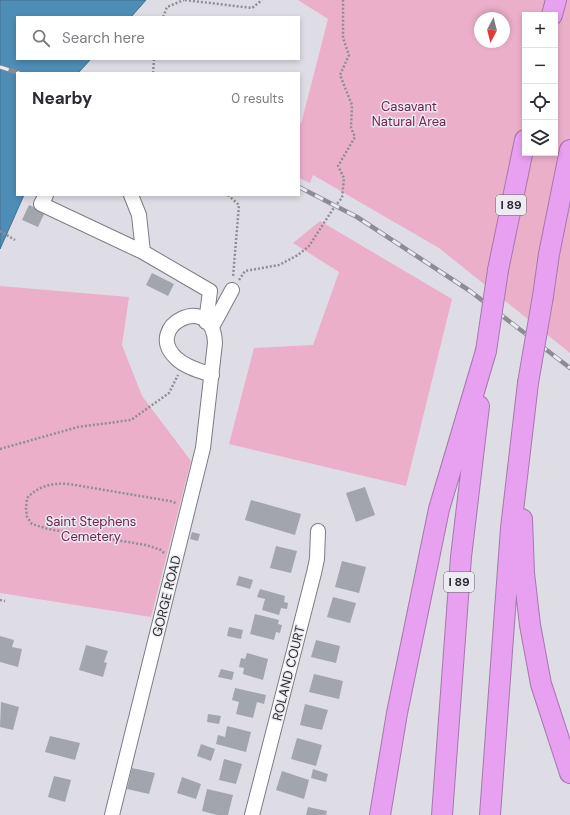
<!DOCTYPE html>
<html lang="en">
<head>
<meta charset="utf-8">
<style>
  body { margin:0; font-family:"DM Sans",sans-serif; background:#f2f2f3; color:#2b2b33 }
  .controls { position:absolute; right:12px; top:12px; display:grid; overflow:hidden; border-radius:0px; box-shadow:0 2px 6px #0003 }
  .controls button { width:36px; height:36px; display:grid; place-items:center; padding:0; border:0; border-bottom:1px solid #e1e1e2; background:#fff; color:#2b2b33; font:20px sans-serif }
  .compass { position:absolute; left:474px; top:12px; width:36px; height:36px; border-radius:50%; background:#fff; box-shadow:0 2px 6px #0003; rotate:187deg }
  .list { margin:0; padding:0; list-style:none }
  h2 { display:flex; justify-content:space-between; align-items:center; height:52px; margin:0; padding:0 16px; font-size:17px }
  h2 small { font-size:13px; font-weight:400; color:#7c7c81 }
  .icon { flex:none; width:22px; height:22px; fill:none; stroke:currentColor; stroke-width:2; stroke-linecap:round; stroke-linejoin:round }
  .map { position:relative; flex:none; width:570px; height:815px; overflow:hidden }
  .search { position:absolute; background:#fff; box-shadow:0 2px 6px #0003; left:16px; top:16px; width:284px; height:44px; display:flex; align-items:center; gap:10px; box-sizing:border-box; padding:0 14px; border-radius:0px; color:#7c7c81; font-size:15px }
  .panel { position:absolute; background:#fff; box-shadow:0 2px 6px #0003; left:16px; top:72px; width:284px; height:124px; border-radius:0px }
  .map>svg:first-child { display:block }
  .green { fill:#ecafca; fill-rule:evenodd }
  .water { fill:#4d8db6; stroke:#43708d }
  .building { fill:#a2a5ac }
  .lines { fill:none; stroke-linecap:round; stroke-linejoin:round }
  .minor-casing { stroke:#7d7c83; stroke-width:16 }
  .highway-casing { stroke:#a677ad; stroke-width:22 }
  .path { stroke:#8f8e94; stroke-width:2.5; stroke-dasharray:2 2; stroke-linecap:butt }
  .minor { stroke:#fff; stroke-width:14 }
  .highway { stroke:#e8a0f1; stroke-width:20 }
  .rail-casing { stroke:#8d8c92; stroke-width:4.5 }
  .rail { stroke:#eceaf2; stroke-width:3; stroke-dasharray:9; stroke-linecap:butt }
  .highway-bridge-casing { stroke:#a677ad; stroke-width:22; stroke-linecap:butt }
  .highway-bridge { stroke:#e8a0f1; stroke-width:20 }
  .labels { text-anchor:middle; stroke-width:3; stroke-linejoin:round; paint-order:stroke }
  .shield { fill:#eceaf2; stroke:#656469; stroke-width:1 }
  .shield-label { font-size:12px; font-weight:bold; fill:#2b2b2e }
  .park-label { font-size:13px; fill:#72234d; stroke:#eceaf2 }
  .street-label { font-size:13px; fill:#2b2b2e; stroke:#eceaf2 }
</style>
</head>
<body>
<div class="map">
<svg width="570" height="815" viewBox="0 0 570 815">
  <rect width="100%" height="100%" fill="#dedde5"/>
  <path class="green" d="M 298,0 L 570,0 L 570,353 L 439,248 L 313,175 L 310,183 L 299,178 L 299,123 L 301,124 L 328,19 ZM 525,15 L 555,15 L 555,153 L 525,153 ZM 480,18 L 504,18 L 504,42 L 480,42 Z
    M 320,221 L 452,299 L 406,486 L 229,444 L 254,348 L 313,345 L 339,272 L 293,243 Z
    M 0,286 L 129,297 L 122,345 L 142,396 L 191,461 L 151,617 L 0,593 Z"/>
  <path class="water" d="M 0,0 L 146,0 L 131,17 L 17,17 L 17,59 L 91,59 L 78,73 L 17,73 L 17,195 L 24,195 L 0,249 Z"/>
  <path class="building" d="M 29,205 L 45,212 L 38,227 L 22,220 Z
    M 152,273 L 174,284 L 168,296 L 146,285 Z
    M 365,487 L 375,515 L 356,522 L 346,493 Z
    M 251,500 L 301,514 L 295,535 L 245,520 Z
    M 192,532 L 200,534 L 198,541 L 190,539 Z
    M 276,546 L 297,551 L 291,573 L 270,568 Z
    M 342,561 L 366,567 L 359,593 L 335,587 Z
    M 239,576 L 253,580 L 250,589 L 236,585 Z
    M 260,589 L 285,596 L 284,602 L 288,603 L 287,609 L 281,608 L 279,615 L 262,610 L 265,599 L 257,597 Z
    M 333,597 L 356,603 L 350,623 L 327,617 Z
    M 255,614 L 279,620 L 278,624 L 282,625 L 280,633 L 276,632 L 274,640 L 250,634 Z
    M 229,627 L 243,630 L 241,639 L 227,636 Z
    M 0,636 L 14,640 L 12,647 L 22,649 L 18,667 L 0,662 Z
    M 316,640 L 340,646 L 336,663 L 311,657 Z
    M 86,645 L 108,651 L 104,662 L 107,663 L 103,677 L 79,670 Z
    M 247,653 L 268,659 L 263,680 L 243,674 L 244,668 L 239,667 L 241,658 L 245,659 Z
    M 221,669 L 234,672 L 232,680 L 218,677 Z
    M 314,674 L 343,681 L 339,699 L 309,692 Z
    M 235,688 L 266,695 L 264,704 L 257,702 L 253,718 L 236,714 L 239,702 L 232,700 Z
    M 1,702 L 19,707 L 13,730 L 0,727 Z
    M 305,704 L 328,710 L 322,730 L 300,725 Z
    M 208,714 L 221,716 L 219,724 L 207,722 Z
    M 227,726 L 251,732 L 246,752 L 216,744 L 218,735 L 225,737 Z
    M 50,736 L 80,743 L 75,760 L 45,752 Z
    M 297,738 L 322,745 L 316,766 L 291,759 Z
    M 201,744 L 215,749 L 211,761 L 197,756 Z
    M 224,759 L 242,764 L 236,784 L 219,780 Z
    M 132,768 L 155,773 L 149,794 L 127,789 Z
    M 313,769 L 328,774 L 326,782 L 311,778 Z
    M 282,771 L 309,780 L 304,799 L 276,790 Z
    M 54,776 L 71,780 L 65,802 L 48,797 Z
    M 182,777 L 201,784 L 196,799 L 177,793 Z
    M 207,789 L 233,795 L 228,815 L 217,815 L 202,811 Z
    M 308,807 L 327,811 L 326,815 L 306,815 Z"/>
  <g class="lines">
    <g class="minor-casing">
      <path id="minor" d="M 46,195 L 41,204 L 143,252 L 210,291 L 206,322
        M 131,195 L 139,215 L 143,252
        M 212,327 L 232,290
        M 112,815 L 203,448 L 215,343 C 213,290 142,326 176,358 C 185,367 200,371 212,375
        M 252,815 L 314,573 L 317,559 L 318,531"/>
    </g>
    <g class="highway-casing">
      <path id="highway" d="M 552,15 L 556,0
        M 498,270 L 525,140
        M 543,296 L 549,254 L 570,150
        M 522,519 L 524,573 L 530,625 L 541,684 L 570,773
        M 380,815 L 397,713 L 439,509 L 486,351
        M 442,815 L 461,557 L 479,406
        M 490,815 L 511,528 L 528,383"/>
    </g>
    <path class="path" d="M 185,0 L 252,8 L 262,0
      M 163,17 L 167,7 L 184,0
      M 153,73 L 154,59
      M 228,195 L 239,205 L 233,277
      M 0,231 L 15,240
      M 239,280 L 245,271 L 279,265 L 298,255 L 309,246 L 335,206 L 342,198 L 344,178 L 338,166 L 355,137 L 351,128 L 352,105 L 340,75 L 349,55 L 343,38 L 343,0
      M 0,449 L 78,427 L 131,420 L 169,393 L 178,375
      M 164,553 L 161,550 L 146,545 L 48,529 L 32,524 L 27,517 L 26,508 L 27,498 C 40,485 52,483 69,484 L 170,501 L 176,503
      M 0,600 L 5,601"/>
    <use href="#minor" class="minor"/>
    <use href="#highway" class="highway"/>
    <g class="rail-casing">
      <path id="rail" d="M 0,67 L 19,73
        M 299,187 L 357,217 L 470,291 L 570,368"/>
    </g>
    <use href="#rail" class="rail"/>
    <g class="highway-bridge-casing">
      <path id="highway-bridge" d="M 486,351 L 498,270
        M 528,383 L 543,296"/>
    </g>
    <use href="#highway-bridge" class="highway-bridge"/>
  </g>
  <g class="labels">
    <g class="shield">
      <rect x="496" y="195" width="30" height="20" rx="3"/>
      <rect x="444" y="572" width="30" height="20" rx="3"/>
    </g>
    <g class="shield-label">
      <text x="511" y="209">I 89</text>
      <text x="459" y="586">I 89</text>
    </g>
    <g class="park-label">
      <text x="409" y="111">Casavant<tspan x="409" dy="15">Natural Area</tspan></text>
      <text x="91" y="526">Saint Stephens<tspan x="91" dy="15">Cemetery</tspan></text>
    </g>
    <g class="street-label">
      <text transform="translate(166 596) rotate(-76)" y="5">GORGE ROAD</text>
      <text transform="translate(288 673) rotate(-76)" y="5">ROLAND COURT</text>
    </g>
  </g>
</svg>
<div class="controls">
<button>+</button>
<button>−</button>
<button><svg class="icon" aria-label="locate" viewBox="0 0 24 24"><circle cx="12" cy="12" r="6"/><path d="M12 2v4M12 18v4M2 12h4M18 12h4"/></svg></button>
<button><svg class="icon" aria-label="layers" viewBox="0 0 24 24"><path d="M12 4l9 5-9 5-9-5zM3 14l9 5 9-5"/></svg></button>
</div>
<svg class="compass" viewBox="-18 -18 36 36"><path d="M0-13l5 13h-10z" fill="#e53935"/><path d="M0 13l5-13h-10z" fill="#7c7c81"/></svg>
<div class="search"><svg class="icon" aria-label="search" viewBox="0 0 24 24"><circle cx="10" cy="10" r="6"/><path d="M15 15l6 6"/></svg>Search here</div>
<section class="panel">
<h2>Nearby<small>0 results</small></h2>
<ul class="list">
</ul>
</section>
</div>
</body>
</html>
